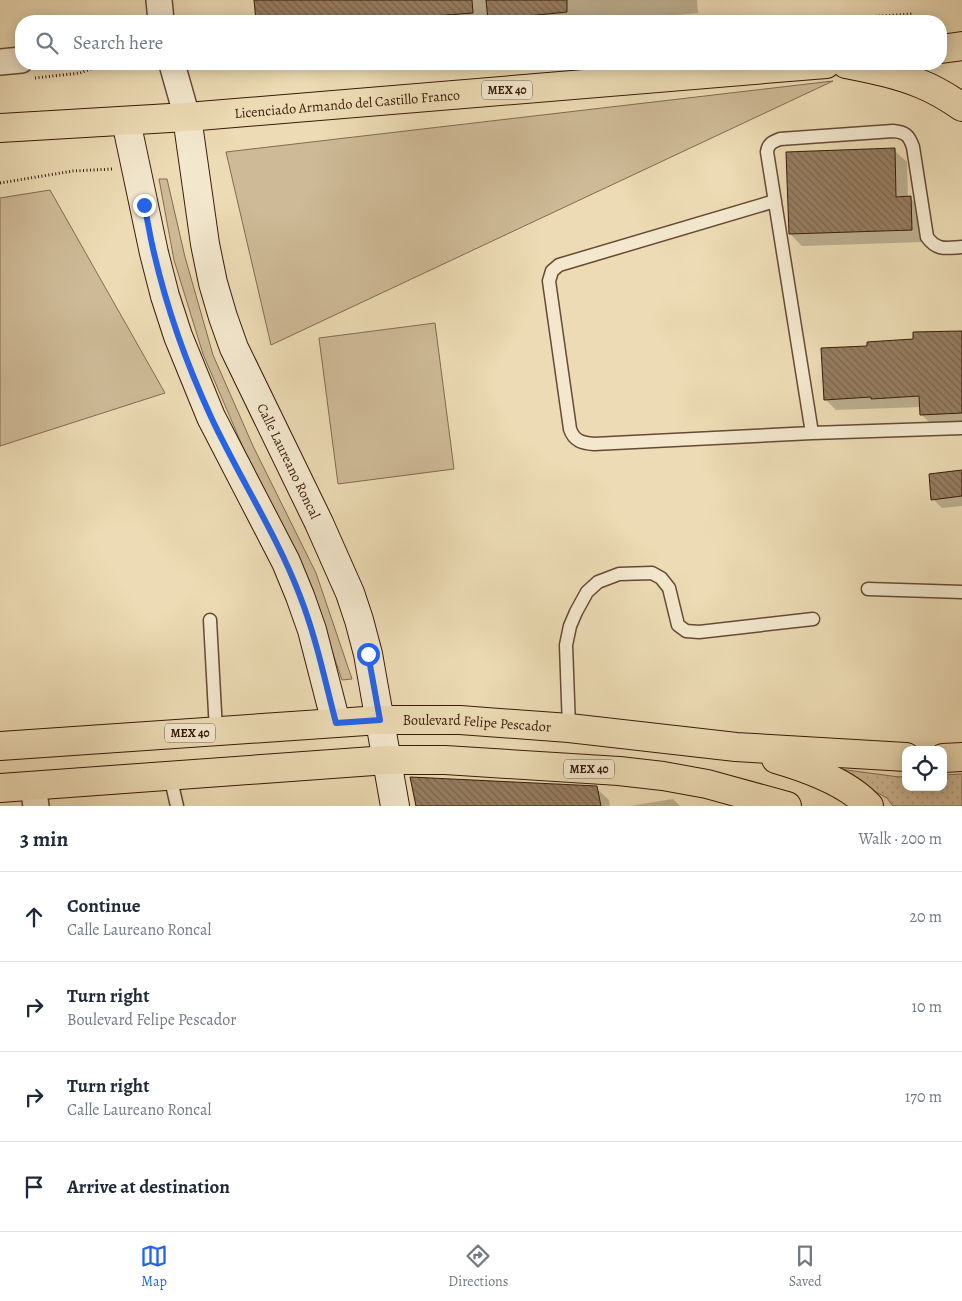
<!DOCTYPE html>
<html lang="en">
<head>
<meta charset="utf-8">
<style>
  body { margin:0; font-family:Alegreya,serif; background:#f6f6f7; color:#1f2937 }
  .controls { position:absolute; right:15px; bottom:15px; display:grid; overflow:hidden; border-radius:10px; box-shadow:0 2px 12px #0003 }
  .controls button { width:45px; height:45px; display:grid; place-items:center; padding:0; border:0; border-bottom:1px solid #e0e1e3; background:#fff; color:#1f2937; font:25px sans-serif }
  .stop { position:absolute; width:15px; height:15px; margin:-11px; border:4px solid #2563eb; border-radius:50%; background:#fff }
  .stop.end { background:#2563eb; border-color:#fff; box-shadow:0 1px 5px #0008 }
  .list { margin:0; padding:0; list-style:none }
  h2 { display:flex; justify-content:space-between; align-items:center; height:65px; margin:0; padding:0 20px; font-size:21px }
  h2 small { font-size:16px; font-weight:400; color:#747a83 }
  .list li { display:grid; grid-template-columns:32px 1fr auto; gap:15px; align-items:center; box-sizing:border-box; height:90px; padding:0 20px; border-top:1px solid #e0e1e3 }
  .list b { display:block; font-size:19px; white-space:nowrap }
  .list p { margin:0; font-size:16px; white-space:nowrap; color:#747a83 }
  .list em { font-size:16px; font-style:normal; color:#747a83 }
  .icon { flex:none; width:28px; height:28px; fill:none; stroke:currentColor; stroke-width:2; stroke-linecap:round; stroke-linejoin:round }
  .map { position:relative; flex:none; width:962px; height:806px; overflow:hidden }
  .search { position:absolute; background:#fff; box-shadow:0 2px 12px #0003; left:15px; right:15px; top:15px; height:55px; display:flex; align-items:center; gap:12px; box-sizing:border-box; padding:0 18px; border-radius:20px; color:#747a83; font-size:19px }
  .sheet { height:425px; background:#fff }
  nav { display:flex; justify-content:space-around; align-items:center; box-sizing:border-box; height:70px; border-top:1px solid #e0e1e3; background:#fff; font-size:14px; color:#747a83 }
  nav a { display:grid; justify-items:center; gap:2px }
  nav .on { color:#2563eb }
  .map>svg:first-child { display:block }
  .green { fill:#ceba97; stroke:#846a50 }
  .park { fill:url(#park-dots); stroke:#846a50 }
  .shadow { fill:#0003 }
  .building { fill:url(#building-back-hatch); stroke:#391a08 }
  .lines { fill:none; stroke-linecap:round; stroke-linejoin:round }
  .lane-casing { stroke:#664a33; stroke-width:15 }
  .street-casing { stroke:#664a33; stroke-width:28 }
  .secondary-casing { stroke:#391a08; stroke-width:30 }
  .primary-casing { stroke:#391a08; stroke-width:30 }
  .path { stroke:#391a08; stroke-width:3; stroke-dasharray:1 2.5; stroke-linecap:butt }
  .lane { stroke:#f3e8ce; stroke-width:12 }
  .street { stroke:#f3e8ce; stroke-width:25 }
  .secondary { stroke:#f3e8ce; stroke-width:28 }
  .primary { stroke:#ecdbb4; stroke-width:28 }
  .route { stroke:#2563eb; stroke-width:6 }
  .labels { text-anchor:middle; stroke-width:4; stroke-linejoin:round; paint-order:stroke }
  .shield { fill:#f3e8ce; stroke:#715843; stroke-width:1 }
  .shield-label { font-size:12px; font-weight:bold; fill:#391a08 }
  .street-label { font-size:14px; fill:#391a08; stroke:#f3e8ce }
</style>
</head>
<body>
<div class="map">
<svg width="962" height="806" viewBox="0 0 962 806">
  <defs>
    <pattern id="park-dots" width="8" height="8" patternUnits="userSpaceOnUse" patternTransform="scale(1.25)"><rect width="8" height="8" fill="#ceba97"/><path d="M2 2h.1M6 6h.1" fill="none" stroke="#b29f81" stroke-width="1.8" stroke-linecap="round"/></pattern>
    <pattern id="building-back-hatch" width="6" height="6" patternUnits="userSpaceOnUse" patternTransform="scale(1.25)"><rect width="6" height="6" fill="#967e61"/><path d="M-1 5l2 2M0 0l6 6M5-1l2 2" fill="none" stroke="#7b664e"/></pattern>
  </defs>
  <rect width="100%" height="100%" fill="#ecdbb4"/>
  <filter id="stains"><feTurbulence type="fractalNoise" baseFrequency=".004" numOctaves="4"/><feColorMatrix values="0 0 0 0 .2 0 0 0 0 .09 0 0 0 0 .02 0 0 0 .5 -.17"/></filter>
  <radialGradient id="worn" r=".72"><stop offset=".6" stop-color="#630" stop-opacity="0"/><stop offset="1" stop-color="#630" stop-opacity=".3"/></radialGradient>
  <path class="green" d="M 833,81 L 271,345 L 226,152 Z
    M 159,179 L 167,179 L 185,257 L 213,355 L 253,446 L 316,573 L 352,679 L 342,680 L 308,580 L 245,452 L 203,354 L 174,260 Z
    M 50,190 L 165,393 L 0,446 L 0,198 Z
    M 435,323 L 454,469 L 338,484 L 319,338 Z"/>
  <path class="park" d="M 832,768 L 899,777 L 906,776 L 906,787 L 943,787 L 943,775 L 962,774 L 962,806 L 893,806 L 887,798 Z"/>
  <path class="shadow" d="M 255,0 L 697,0 L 698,13 L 610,21 L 257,21 Z
    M 894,150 L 907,162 L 908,198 L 910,198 L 923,210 L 924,242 L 802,246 L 790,234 Z
    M 962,332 L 962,424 L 933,426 L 922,415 L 921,407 L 836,410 L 825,399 L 868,347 Z
    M 962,471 L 962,506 L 942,508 L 933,499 Z
    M 596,788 L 609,800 L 610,806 L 417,806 Z
    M 673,799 L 680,806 L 630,806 Z"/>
  <path class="building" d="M 254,0 L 472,0 L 473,13 L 368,21 L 256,21 Z
    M 486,0 L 567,0 L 567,12 L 488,20 Z
    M 895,148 L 896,197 L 911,196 L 912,230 L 789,234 L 786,152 Z
    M 962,331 L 962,413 L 920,415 L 919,396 L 871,399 L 871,397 L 824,400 L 821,348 L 867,346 L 867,342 L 913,339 L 913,332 Z
    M 962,470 L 962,496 L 931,500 L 929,474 Z
    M 410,777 L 597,786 L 601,806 L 416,806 Z"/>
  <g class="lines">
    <g class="lane-casing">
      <path id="lane" d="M 775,201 L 559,265 L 552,271 L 549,281 L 570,429 C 574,441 582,443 594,444 L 812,433 L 962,428
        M 812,433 L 767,152 C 768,144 772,142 780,139 L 893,131 C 905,132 909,135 913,147 L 927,237 C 937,251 946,248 962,247
        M 868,589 L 962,592
        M 210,620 L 216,731
        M 569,728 L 566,645 L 570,626 L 576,612 L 587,592 L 598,582 L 619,574 L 652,573 L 661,578 L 669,588 L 678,625 L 686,631 L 699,632 L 813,619
        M 170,776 L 177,806"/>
    </g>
    <g class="street-casing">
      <path id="street" d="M 159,0 L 161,21
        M 0,62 L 21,60
        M 172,64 L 187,117
        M 33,786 L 36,806"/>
    </g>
    <g class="secondary-casing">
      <g id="secondary">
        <path id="s1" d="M 187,117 L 205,244 L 213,283 L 223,317 L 234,348 L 319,523 L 350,593 L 359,620 L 368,654 L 395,806"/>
        <path d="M 126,121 L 154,253 L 165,296 L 178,336 L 211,417 L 286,562 L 300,596 L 312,630 L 336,723"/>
      </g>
    </g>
    <g class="primary-casing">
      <g id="primary">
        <path d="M 941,49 L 962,46"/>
        <path d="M 846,64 C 871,69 897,74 921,84 C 936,90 949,98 962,107"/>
        <path id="s2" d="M 0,128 L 187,117 L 826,64"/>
        <path id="s3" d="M 0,746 L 380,720 L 460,720 L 569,728 L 736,747 L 906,757"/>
        <path d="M 943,758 L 962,757"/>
        <path d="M 776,759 C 807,768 847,782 869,806"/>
        <path d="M 0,788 L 387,760 L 445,760 L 619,771 L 663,776 L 707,784 L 787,806"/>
      </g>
    </g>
    <path class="path" d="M 802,21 L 912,14
      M 35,78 L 80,73 L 104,64
      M 0,183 L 73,171 L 113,169"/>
    <use href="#lane" class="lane"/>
    <use href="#street" class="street"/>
    <use href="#secondary" class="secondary"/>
    <use href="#primary" class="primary"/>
  </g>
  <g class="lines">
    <path class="route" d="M 144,205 C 148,221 150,237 154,253 C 167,309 187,365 211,417 C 239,477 277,535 300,596 C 316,637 325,681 336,723 L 380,720 L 368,654"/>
  </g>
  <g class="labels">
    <g class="shield">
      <rect x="482" y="80.5" width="50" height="19" rx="4"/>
      <rect x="165" y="723.5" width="50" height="19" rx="4"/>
      <rect x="564" y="759.5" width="50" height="19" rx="4"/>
    </g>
    <g class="shield-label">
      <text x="507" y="94">MEX 40</text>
      <text x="190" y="737">MEX 40</text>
      <text x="589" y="773">MEX 40</text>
    </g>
    <g class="street-label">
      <text dy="5" stroke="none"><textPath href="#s2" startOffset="348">Licenciado Armando del Castillo Franco</textPath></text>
      <text dy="5" stroke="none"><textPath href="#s1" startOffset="362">Calle Laureano Roncal</textPath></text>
      <text dy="5" stroke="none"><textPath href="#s3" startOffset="478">Boulevard Felipe Pescador</textPath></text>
    </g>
  </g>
  <rect width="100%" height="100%" filter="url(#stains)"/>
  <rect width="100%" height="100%" fill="url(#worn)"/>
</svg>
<div class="controls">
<button><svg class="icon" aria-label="locate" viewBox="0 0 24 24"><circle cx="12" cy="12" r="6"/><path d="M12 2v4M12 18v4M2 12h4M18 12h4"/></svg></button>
</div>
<div class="stop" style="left:368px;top:654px"></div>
<div class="stop end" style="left:144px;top:205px"></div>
<div class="search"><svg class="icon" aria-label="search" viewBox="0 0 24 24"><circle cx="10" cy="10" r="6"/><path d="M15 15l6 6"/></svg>Search here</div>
</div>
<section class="sheet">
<h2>3 min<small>Walk · 200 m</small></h2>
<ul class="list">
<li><svg class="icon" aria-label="ahead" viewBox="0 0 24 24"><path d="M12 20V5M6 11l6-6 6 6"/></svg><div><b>Continue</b><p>Calle Laureano Roncal</p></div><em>20 m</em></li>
<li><svg class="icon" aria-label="right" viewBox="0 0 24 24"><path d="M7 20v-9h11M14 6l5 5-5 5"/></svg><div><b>Turn right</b><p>Boulevard Felipe Pescador</p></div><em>10 m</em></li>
<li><svg class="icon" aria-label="right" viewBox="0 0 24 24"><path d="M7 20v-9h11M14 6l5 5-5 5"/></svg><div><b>Turn right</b><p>Calle Laureano Roncal</p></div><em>170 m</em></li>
<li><svg class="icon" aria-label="arrive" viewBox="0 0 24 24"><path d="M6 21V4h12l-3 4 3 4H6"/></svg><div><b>Arrive at destination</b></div></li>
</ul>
</section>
<nav>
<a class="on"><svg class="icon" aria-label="map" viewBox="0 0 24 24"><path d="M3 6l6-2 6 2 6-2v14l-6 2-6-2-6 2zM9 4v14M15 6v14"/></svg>Map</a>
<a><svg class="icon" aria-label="directions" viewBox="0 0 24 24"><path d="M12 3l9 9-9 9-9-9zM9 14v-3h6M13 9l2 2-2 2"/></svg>Directions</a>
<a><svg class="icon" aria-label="saved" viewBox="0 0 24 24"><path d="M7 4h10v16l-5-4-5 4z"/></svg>Saved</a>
</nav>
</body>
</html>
